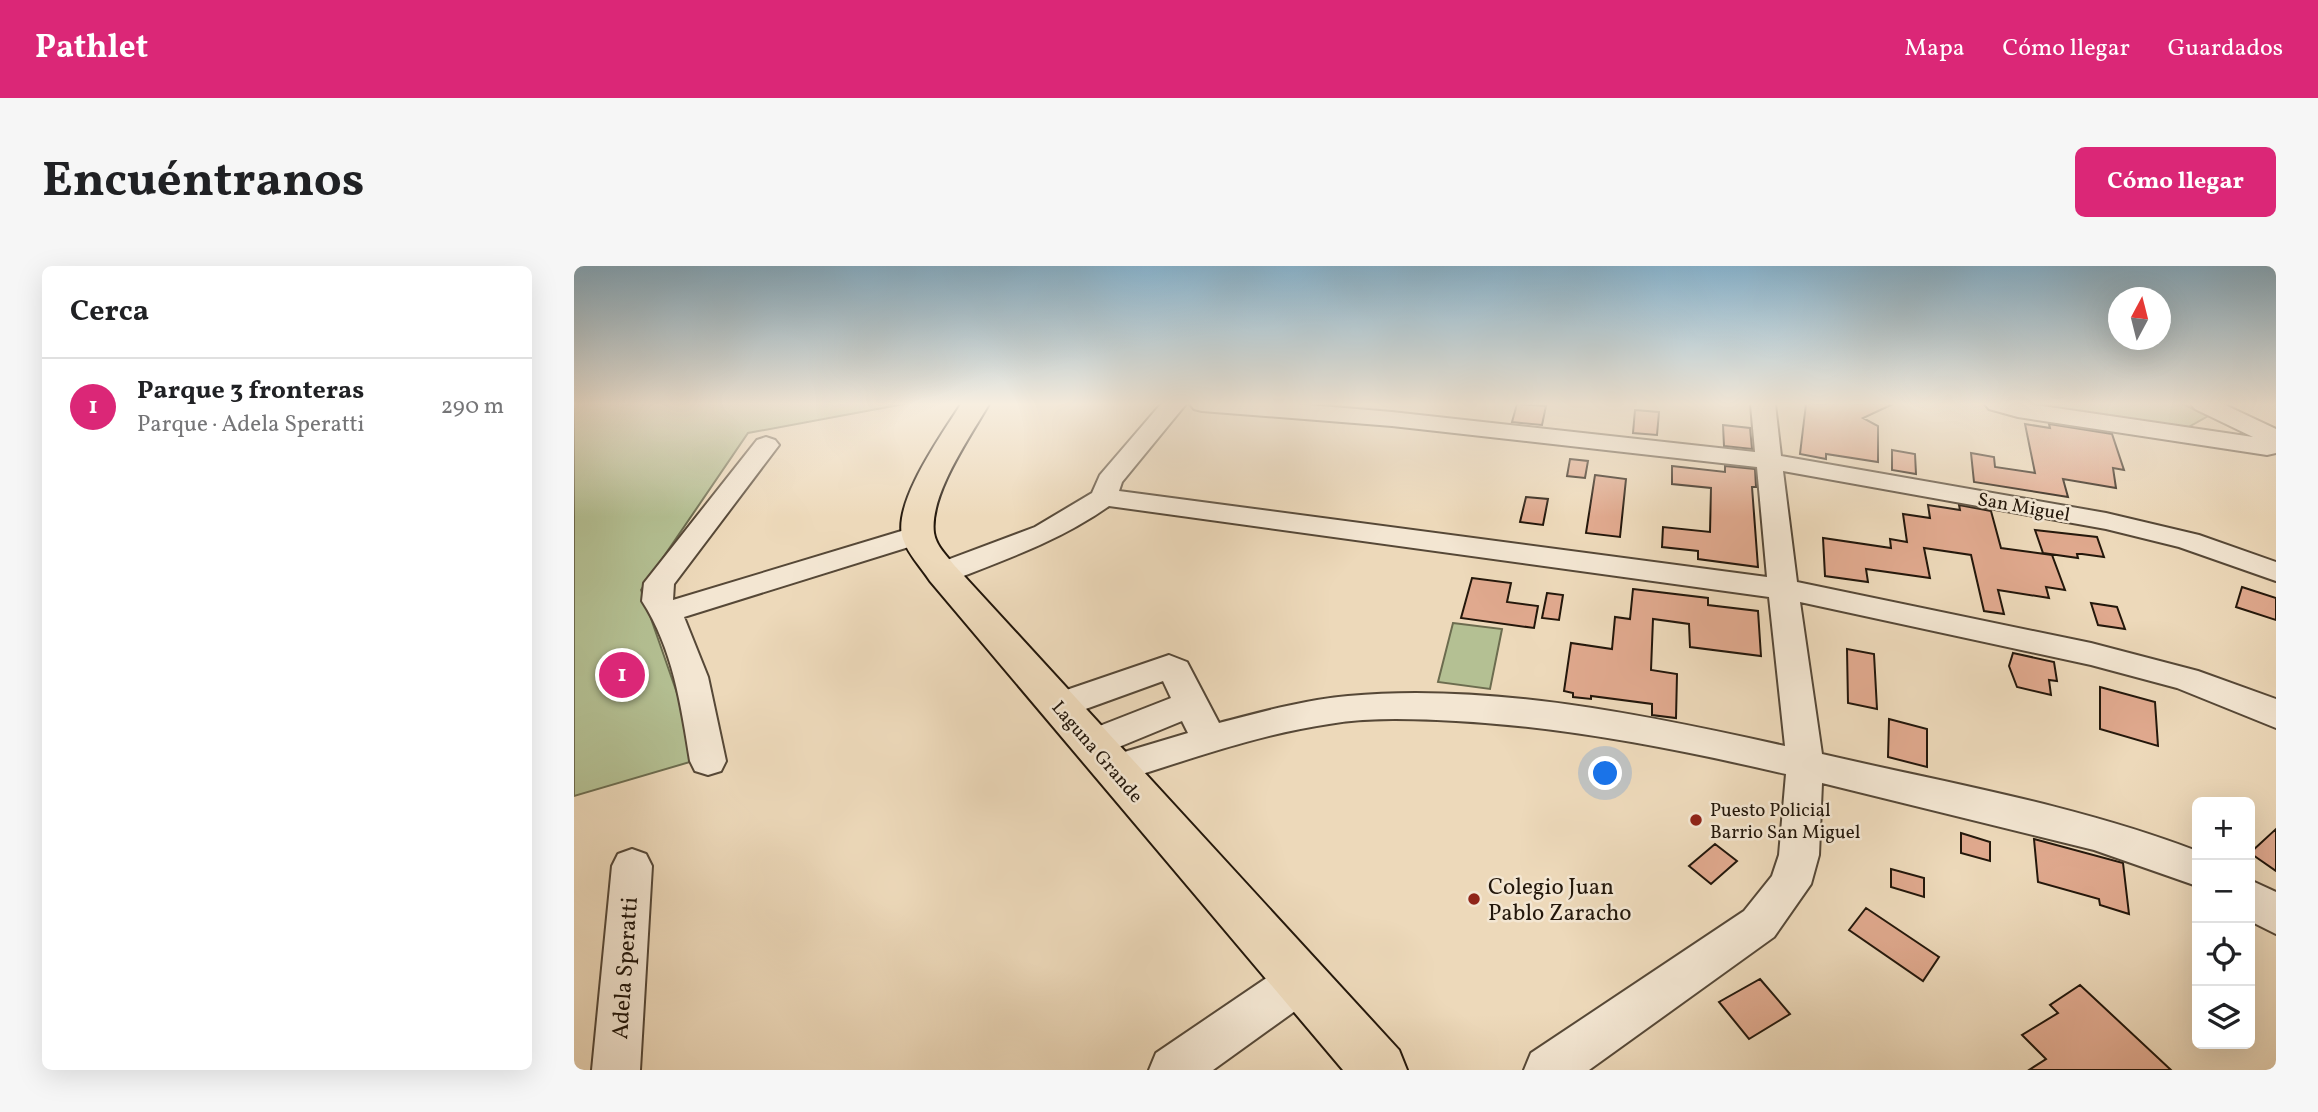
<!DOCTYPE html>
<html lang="es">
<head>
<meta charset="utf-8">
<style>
  body { margin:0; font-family:Vollkorn,serif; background:#f6f6f6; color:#202124 }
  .controls { position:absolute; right:21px; bottom:21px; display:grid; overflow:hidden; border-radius:10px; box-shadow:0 7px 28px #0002 }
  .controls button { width:63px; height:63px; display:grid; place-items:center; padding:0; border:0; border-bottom:2px solid #e0e0e0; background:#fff; color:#202124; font:35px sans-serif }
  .compass { position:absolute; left:1534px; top:21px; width:63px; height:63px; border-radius:50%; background:#fff; box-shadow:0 7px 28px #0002; rotate:7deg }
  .you { position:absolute; left:1032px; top:508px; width:24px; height:24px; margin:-18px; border:5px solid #fff; border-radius:50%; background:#1a73e8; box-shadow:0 0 0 10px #1a73e833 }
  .badge { display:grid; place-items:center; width:46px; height:46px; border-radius:50%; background:#db2777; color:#fff; font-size:23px; font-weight:700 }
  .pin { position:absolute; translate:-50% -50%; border:4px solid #fff; box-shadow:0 2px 7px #0006 }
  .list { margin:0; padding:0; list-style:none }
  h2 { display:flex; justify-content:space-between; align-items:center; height:91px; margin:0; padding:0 28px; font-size:30px }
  h2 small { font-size:23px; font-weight:400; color:#757577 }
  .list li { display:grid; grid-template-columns:46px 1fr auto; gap:21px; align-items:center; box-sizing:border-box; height:98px; padding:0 28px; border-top:2px solid #e0e0e0 }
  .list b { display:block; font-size:26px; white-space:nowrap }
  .list p { margin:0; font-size:23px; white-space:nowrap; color:#757577 }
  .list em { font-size:23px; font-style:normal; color:#757577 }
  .icon { flex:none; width:38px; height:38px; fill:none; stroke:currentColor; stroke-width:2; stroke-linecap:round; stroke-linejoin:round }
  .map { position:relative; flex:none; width:1702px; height:804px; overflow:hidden; border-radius:10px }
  header { display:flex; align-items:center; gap:42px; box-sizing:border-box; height:98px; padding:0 35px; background:#db2777; color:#fff }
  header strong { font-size:33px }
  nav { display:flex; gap:38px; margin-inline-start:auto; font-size:24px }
  .intro { display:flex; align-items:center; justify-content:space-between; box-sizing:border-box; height:168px; padding:0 42px }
  h1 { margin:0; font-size:49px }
  .button { padding:18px 32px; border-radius:10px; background:#db2777; color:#fff; font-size:24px; font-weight:700 }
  main { display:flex; gap:42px; padding:0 42px }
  aside { flex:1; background:#fff; border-radius:10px; box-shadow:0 7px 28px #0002 }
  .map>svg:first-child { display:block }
  .green { fill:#b4c093; stroke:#6c6c4f; stroke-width:2 }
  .building { fill:#e0a98e; stroke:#23170b; stroke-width:2 }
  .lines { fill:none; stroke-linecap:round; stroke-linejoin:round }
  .minor-casing { stroke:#564837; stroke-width:4 }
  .major-casing { stroke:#23170b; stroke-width:4 }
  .minor { fill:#f3e6d2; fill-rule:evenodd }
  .major { fill:#edd9ba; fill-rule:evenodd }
  .poi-dot { fill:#8f2418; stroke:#f3e6d2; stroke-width:2.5 }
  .labels { text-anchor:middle; stroke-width:5; stroke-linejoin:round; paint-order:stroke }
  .street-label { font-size:19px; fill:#23170b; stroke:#f3e6d2 }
  .poi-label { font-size:19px; fill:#23170b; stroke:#f3e6d2; text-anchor:start }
  .near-poi-label { font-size:23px; fill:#23170b; stroke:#f3e6d2; text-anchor:start }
  .near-street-label { font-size:23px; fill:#23170b; stroke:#f3e6d2 }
</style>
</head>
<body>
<header>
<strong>Pathlet</strong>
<nav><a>Mapa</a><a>Cómo llegar</a><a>Guardados</a></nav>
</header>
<div class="intro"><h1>Encuéntranos</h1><a class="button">Cómo llegar</a></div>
<main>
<aside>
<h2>Cerca<small></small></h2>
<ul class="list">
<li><span class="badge">1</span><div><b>Parque 3 fronteras</b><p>Parque · Adela Speratti</p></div><em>290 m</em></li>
</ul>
</aside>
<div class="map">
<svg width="1702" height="804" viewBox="0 0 1702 804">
  <rect width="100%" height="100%" fill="#edd9ba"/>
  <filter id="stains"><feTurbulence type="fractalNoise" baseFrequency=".00286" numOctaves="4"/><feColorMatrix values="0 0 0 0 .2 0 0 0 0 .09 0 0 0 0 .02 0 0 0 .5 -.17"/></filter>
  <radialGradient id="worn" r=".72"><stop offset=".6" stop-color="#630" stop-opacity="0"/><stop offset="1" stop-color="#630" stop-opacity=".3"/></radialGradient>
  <path class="green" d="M 0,138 L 330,138 L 174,167 L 67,324 L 126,493 L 0,530 Z
    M 1443,138 L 1609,138 L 1634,150 L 1611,163 Z
    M 879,357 L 928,363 L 916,423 L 864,416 Z"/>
  <path class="building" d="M 943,138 L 972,140 L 968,159 L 938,156 Z
    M 1232,138 L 1319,138 L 1289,152 L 1304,160 L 1304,196 L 1252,188 L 1252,193 L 1226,188 Z
    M 1061,144 L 1085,146 L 1083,169 L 1059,167 Z
    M 1451,158 L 1476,162 L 1475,158 L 1538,168 L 1550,204 L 1539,202 L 1542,222 L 1489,213 L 1494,231 L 1400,216 L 1397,187 L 1420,191 L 1421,201 L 1461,207 Z
    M 1149,159 L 1176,162 L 1178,183 L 1150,180 Z
    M 1318,184 L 1341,188 L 1342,208 L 1318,204 Z
    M 996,193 L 1014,195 L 1011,212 L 993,210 Z
    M 1098,200 L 1151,206 L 1151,200 L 1181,203 L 1182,221 L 1178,221 L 1184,301 L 1124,293 L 1124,285 L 1088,281 L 1089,261 L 1136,266 L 1137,222 L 1098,218 Z
    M 1021,209 L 1052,213 L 1046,271 L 1012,267 Z
    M 952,231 L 974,233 L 969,259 L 946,256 Z
    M 1354,239 L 1386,244 L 1385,239 L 1417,245 L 1427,282 L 1478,289 L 1491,324 L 1472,321 L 1475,332 L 1424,324 L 1430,348 L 1410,345 L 1397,289 L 1350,282 L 1356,312 L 1292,303 L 1294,316 L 1251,310 L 1249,272 L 1317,282 L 1316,273 L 1333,276 L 1329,248 L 1356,252 Z
    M 1461,264 L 1523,271 L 1530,291 L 1508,288 L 1503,288 L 1504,292 L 1469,287 Z
    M 898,312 L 937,317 L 933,336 L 964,340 L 960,362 L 887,352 Z
    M 1668,321 L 1702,332 L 1702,354 L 1662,341 Z
    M 1059,323 L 1134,332 L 1134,339 L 1184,345 L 1187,390 L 1116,381 L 1115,358 L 1079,353 L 1077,404 L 1103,408 L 1102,452 L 1078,449 L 1078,438 L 1017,430 L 1017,433 L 999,431 L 999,427 L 990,425 L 997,377 L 1038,383 L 1041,351 L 1056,353 Z
    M 973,327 L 989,329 L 985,354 L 968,352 Z
    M 1517,337 L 1543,341 L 1551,363 L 1524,359 Z
    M 1273,383 L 1300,388 L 1303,443 L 1274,437 Z
    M 1439,387 L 1480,396 L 1483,415 L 1475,414 L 1477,429 L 1443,421 L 1435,400 Z
    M 1526,421 L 1581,436 L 1584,480 L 1526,463 Z
    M 1315,453 L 1353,463 L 1353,501 L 1314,491 Z
    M 1702,563 L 1702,605 L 1676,587 Z
    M 1387,567 L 1416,576 L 1416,595 L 1387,587 Z
    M 1460,573 L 1549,597 L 1555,648 L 1526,639 L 1525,633 L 1464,616 Z
    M 1141,578 L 1163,595 L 1137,618 L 1115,600 Z
    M 1317,603 L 1350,612 L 1350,631 L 1317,621 Z
    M 1292,642 L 1365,691 L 1349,715 L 1275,664 Z
    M 1186,713 L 1216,748 L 1175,773 L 1145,736 Z
    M 1506,719 L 1597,804 L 1455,804 L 1472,793 L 1448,769 L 1484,747 L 1476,739 Z"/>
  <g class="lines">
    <g class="minor-casing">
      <path id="minor" d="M 587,138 L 612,138 L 548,216 L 545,225 L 1193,311 L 1183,201 L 818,160 L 628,145 L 620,143 L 616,138 L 723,138 L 818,146 L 1181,186 L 1177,138 L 1201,138 L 1207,190 L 1532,247 L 1625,269 L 1702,296 L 1702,315 L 1605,281 L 1532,263 L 1209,205 L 1223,316 L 1517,377 L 1624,405 L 1702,433 L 1702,462 L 1603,422 L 1517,399 L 1226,336 L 1248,488 C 1373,517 1503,539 1623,585 L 1623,620 L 1520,584 L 1248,517 L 1245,589 L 1237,618 L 1200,671 L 1015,804 L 950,804 L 957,787 L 1170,645 L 1198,610 L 1205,589 L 1212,508 C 1103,483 993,461 882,455 C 840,453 797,451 755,458 C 681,469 611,495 540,517 L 527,513 L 522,503 L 527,493 L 614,467 L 608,455 L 518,492 L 505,488 L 500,478 L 505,468 L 597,432 L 589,415 L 484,453 L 472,449 L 467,440 L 472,431 L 595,389 L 613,396 L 645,457 C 687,446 730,434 774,430 C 917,417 1072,449 1211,480 L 1195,331 L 535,240 C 487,274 433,293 379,314 L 368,316 L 357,314 L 353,307 L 357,300 L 461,261 L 518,227 L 526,209 Z
        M 1411,138 L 1454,138 L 1679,171 L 1621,143 L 1617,138 L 1649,138 L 1702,163 L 1702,187 L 1693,189 L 1444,151 L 1415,143 Z
        M 192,171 L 201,174 L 205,179 L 100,318 L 99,334 L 334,263 L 344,260 L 354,263 L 358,269 L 354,275 L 110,351 L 134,411 L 152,495 L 147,505 L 134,509 L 121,505 L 116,495 C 107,439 99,383 68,335 L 70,317 L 183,174 Z
        M 58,583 L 72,588 L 78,600 L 66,804 L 18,804 L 38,600 L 44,588 Z
        M 1676,614 L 1702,626 L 1702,668 L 1676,655 Z
        M 726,694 L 742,700 L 748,715 L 742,730 L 639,804 L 575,804 L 582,787 L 710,700 Z"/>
    </g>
    <g class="major-casing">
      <path id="major" d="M 387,138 L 415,138 C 396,171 355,229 360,267 C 362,280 373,290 380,299 L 825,784 L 833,804 L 769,804 L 356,315 C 347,301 334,288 329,273 C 317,238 369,167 387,138 Z"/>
    </g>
    <use href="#minor" class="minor"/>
    <use href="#major" class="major"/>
  </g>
  <linearGradient id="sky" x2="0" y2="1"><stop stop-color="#88b6d2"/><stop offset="0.55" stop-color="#f7eee0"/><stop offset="1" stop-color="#f7eee0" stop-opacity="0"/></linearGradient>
  <rect width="1702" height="251" fill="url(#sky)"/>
  <g class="poi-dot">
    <circle cx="1122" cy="554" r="7"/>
    <circle cx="900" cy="633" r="7"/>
  </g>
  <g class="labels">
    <g class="street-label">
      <text transform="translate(1450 240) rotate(10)" y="7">San Miguel</text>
      <text transform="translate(524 485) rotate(49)" y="7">Laguna Grande</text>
    </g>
    <g class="poi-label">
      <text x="1136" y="550">Puesto Policial<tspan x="1136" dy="22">Barrio San Miguel</tspan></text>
    </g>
    <g class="near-poi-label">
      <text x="914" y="628">Colegio Juan<tspan x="914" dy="26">Pablo Zaracho</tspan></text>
    </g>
    <g class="near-street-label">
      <text transform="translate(50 702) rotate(-86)" y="8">Adela Speratti</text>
    </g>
  </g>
  <rect width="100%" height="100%" filter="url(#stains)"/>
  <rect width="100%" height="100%" fill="url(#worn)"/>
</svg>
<div class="controls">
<button>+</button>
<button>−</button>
<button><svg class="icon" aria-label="locate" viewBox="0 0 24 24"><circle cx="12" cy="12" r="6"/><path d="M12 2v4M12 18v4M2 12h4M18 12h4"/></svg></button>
<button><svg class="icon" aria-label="layers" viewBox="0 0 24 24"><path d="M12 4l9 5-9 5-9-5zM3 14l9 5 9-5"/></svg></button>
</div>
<svg class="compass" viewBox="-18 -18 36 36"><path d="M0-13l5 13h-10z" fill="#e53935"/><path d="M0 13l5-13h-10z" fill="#757577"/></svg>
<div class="you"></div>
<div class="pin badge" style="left:48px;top:409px">1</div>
</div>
</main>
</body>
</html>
